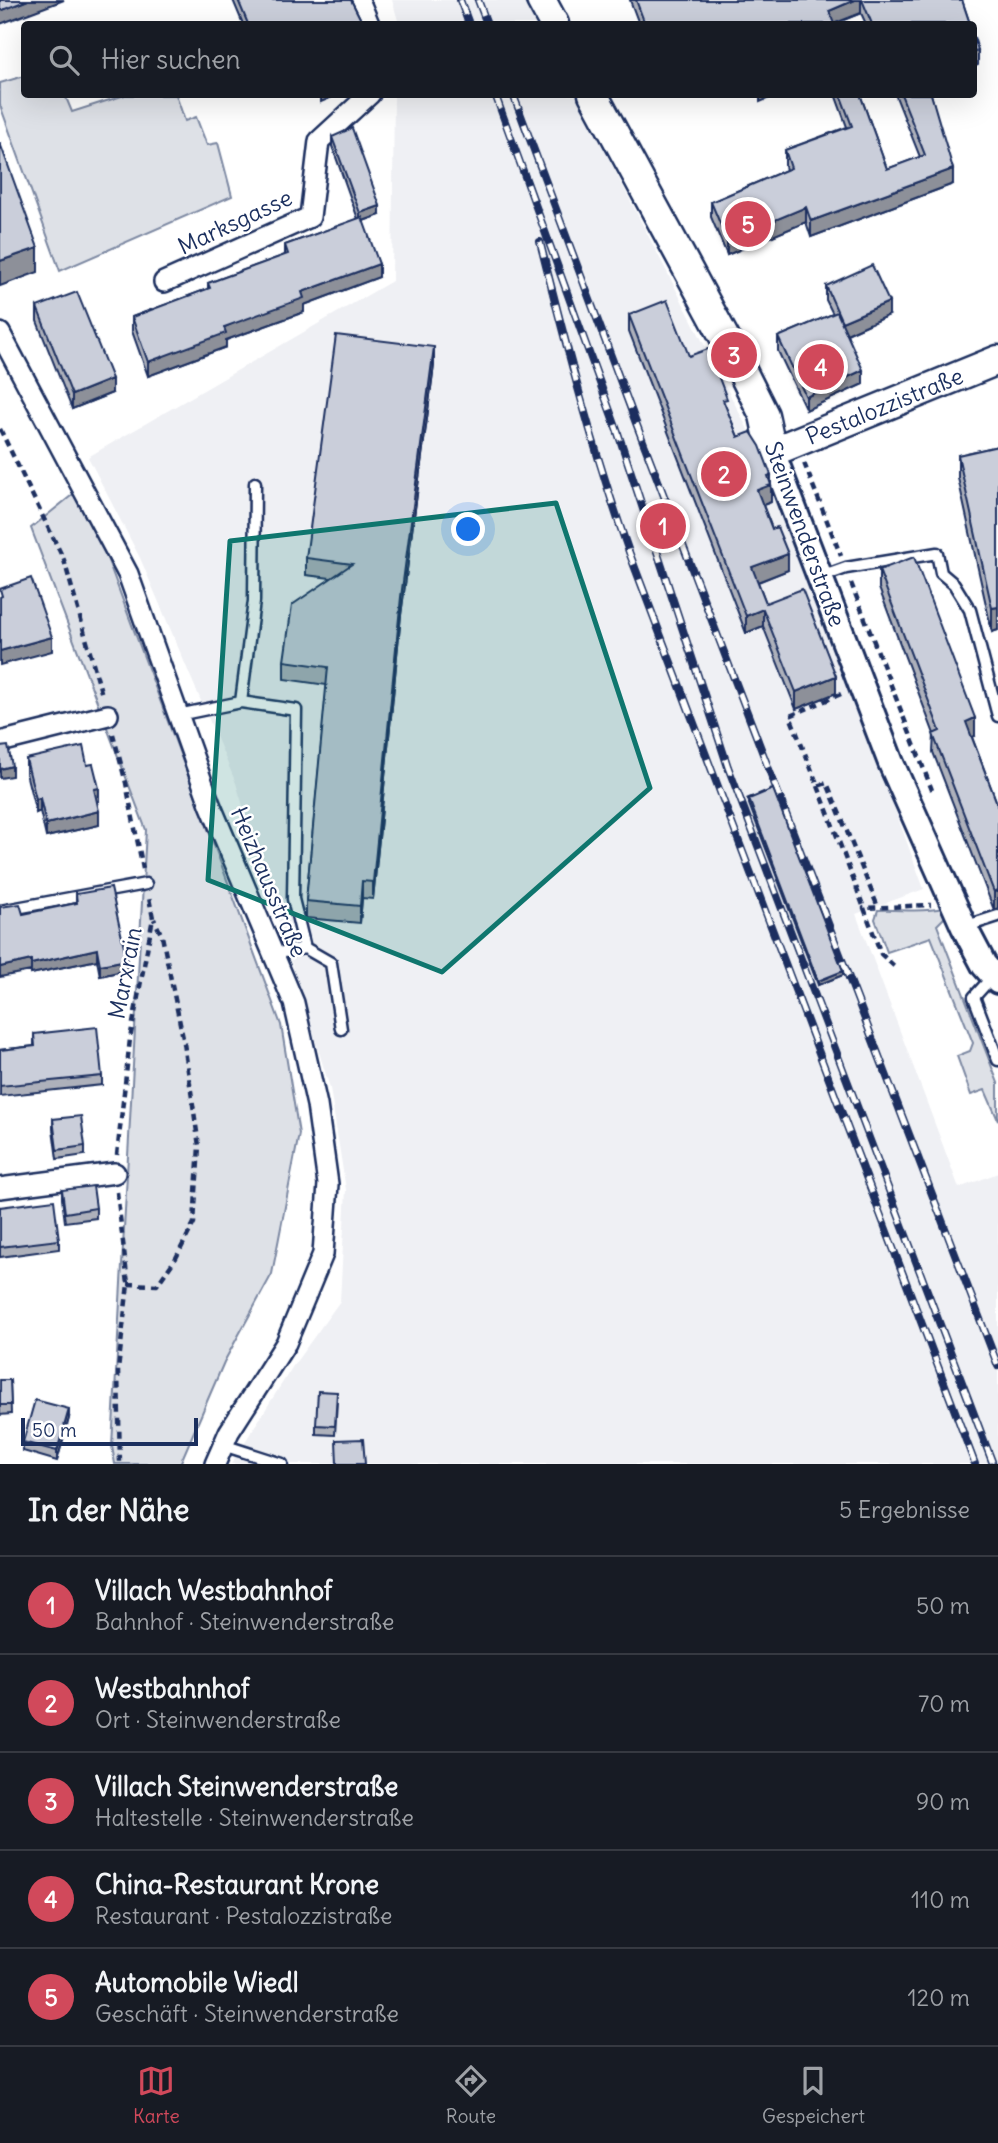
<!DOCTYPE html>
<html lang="de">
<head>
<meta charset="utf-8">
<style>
  body { margin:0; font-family:Delius,sans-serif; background:#20242c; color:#f1f3f6 }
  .scale { position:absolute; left:21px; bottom:18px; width:177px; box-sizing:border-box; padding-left:7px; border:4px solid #1b2f5e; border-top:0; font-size:19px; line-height:24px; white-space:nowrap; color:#1b2f5e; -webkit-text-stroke:5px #fff; paint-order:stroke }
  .you { position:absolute; left:469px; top:530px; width:24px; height:24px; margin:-18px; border:5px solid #fff; border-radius:50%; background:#1a73e8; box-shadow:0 0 0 10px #1a73e833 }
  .badge { display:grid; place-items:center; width:46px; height:46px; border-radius:50%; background:#d1495b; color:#fff; font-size:23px; font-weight:700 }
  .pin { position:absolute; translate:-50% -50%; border:4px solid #fff; box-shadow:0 2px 7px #0006 }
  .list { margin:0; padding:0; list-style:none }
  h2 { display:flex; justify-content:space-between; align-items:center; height:91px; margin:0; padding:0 28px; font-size:30px }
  h2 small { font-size:23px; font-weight:400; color:#9ea1a6 }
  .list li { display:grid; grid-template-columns:46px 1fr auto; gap:21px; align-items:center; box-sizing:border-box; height:98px; padding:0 28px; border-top:2px solid #363941 }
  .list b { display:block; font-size:26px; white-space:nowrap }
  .list p { margin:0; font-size:23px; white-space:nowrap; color:#9ea1a6 }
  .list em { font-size:23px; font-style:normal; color:#9ea1a6 }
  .icon { flex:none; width:38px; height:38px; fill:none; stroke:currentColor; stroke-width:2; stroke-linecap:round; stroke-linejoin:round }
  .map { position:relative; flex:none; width:998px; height:1464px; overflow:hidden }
  .search { position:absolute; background:#171b24; box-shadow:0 7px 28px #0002; left:21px; right:21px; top:21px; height:77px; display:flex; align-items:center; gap:18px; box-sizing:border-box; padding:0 24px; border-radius:7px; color:#9ea1a6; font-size:26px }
  .sheet { height:581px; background:#171b24 }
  nav { display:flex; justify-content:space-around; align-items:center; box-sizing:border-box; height:98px; border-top:2px solid #363941; background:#171b24; font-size:19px; color:#9ea1a6 }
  nav a { display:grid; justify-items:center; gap:4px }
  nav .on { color:#d1495b }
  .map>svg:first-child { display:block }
  .built { fill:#eff0f4 }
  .green { fill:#dee1e7; stroke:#7c88a2; stroke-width:2 }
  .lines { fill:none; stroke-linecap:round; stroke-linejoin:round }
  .service-casing { stroke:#1b2f5e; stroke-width:15 }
  .minor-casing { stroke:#1b2f5e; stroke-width:24 }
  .tertiary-casing { stroke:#1b2f5e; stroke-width:30 }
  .secondary-casing { stroke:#1b2f5e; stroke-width:33 }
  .path { stroke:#1b2f5e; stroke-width:4.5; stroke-dasharray:7 5; stroke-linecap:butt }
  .service { stroke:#fff; stroke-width:10 }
  .minor { stroke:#fff; stroke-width:19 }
  .tertiary { stroke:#fff; stroke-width:24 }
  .secondary { stroke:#fff; stroke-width:28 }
  .rail-casing { stroke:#1b2f5e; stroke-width:8 }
  .rail { stroke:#fff; stroke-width:5; stroke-dasharray:16; stroke-linecap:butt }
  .wall { fill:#aeb1bb; stroke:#1b2f5e; stroke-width:2 }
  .shaded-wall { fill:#8d9099; stroke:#1b2f5e; stroke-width:2 }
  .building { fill:#caceda; stroke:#1b2f5e; stroke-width:2 }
  .marked { fill:#0f766e; fill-opacity:0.2; stroke:#0f766e; stroke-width:5; stroke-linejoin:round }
  .labels { text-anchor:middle; stroke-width:5; stroke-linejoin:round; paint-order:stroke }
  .street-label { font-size:23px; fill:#1b2f5e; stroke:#fff }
</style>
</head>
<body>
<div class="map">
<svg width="998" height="1464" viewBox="0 0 998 1464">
  <rect width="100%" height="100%" fill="#fff"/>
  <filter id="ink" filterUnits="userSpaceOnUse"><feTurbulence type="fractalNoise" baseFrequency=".0143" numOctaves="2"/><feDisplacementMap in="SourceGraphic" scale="14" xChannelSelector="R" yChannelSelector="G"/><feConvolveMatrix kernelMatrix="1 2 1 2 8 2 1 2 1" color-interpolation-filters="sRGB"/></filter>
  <g filter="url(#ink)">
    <path class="built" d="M 392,0 L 526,0 L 539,24 L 399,24 Z
      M 394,95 L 576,95 L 760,453 L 813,586 L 924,889 L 856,914 L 959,1188 L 998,1173 L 998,1464 L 231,1464 L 293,1366 L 340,1301 L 346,1190 L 330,1088 L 236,783 L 140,558 L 88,457 L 392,281 Z"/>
    <path class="green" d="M 24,76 L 24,94 L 65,95 L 72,112 L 125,95 L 176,95 L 185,121 L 196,117 L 207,145 L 218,143 L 232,196 L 60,271 L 0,105 L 0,83 Z
      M 81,488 L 281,1025 L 299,1134 L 272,1274 L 224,1362 L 180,1464 L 115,1464 L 112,1446 L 146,830 L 31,528 Z
      M 943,908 L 946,916 L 937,925 L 998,1083 L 998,1120 L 985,1090 L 971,1095 L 957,1056 L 970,1051 L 973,1043 L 931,937 L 887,952 L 875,919 L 878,910 C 900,909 922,913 943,908 Z"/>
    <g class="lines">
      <g class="service-casing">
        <path id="service" d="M 821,577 L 846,568 L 937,553 L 941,573 L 954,584 L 970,610 L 998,716
          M 241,702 L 254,601 L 255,483
          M 178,715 L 241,702 L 296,710 L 293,899 L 305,948 L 273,954
          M 0,911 L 146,884
          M 964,927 L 998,916
          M 305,948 L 331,963 L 341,1029
          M 993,976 L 974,997 L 998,1060
          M 223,1445 L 282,1464"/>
      </g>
      <g class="minor-casing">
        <path id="minor" d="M 359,0 L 369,24
          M 164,282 L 310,217 L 319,141 L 370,94
          M 0,333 L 128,574 L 210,804 L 294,1003 L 317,1105 L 328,1184 L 323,1254 L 286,1343 L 229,1432 L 215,1464
          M 0,742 L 108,715
          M 0,1188 L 115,1173"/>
      </g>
      <g class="tertiary-casing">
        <path id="tertiary" d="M 772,452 L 891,763 L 964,927 L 984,965 L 998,981"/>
      </g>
      <g class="secondary-casing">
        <g id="secondary">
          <path d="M 541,0 L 554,24"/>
          <path id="s1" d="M 593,94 L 734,355 L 764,415 L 772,452 L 998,360"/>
        </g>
      </g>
      <path class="path" d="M 0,429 L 64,560 L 102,695
        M 804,463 L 841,556
        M 851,583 L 932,790
        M 841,694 L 790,716 L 818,786 L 827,783 L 878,907
        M 113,734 L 126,783 L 143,869
        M 818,786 L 864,908
        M 747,800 L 772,790
        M 894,966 L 881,954 L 864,908 L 931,905
        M 117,1155 L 130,1039 L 153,918 L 149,898
        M 117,1192 L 128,1284 L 118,1370 L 120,1464
        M 128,1284 L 157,1285 L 176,1258 L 194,1223 L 199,1146 L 184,1043 L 162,936 L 154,919"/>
      <use href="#service" class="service"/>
      <use href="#minor" class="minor"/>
      <use href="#tertiary" class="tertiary"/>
      <use href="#secondary" class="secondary"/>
      <g class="rail-casing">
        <path id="rail" d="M 460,0 L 469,24
          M 478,0 L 487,24
          M 495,94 L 617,430 L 728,767 L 993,1464
          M 513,94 L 636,423 L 998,1366
          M 540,242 C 566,346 593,450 629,552 L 975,1464"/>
      </g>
      <use href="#rail" class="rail"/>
    </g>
    <path class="wall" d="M 233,0 L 351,0 L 363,24 L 243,24 Z
      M 630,0 L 962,0 L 970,24 L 866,24 L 861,13 L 834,24 L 639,24 Z
      M 835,94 L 860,94 L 887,169 L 920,157 L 895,94 L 931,94 L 953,184 L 811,237 L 806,222 L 727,255 L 711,217 L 711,202 L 786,170 L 785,166 L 785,150 L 847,127 Z
      M 332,137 L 380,215 L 363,221 L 379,277 L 304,305 L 304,312 L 226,340 L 226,347 L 148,376 L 132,331 L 132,317 L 208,289 L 208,283 L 285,255 L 285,245 L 358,219 L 332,146 Z
      M 826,286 L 889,315 L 847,334 L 863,384 L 806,410 L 778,351 L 778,337 L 833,314 L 826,300 Z
      M 37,307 L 112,393 L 72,409 L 37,321 Z
      M 629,315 L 689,356 L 727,410 L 738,437 L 771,475 L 771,502 L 763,505 L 788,570 L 758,582 L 766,603 L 836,693 L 796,709 L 763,626 L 746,633 L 629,331 Z
      M 434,365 L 401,615 L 373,899 L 362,898 L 360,923 L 306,918 L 306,901 L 327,685 L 284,679 L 284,661 L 331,578 L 306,575 L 306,558 Z
      M 998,446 L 998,630 L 992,632 L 958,478 L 958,455 Z
      M 879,570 L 975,736 L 972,737 L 998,806 L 994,910 L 933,752 L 934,734 L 879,588 Z
      M 26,759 L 87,765 L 99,801 L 97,802 L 99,825 L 46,837 L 40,811 L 36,813 L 26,773 Z
      M 749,799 L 843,975 L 818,985 L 749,804 Z
      M 76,894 L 127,970 L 100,976 L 97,960 L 31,974 L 23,914 L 76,903 Z
      M 34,1034 L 102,1076 L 102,1085 L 0,1096 L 0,1050 L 34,1046 Z
      M 53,1119 L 85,1146 L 85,1155 L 57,1159 L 53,1129 Z
      M 62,1190 L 96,1208 L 96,1218 L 65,1222 L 62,1199 Z
      M 0,1207 L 59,1240 L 59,1249 L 0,1257 Z
      M 0,1380 L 10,1380 L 11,1414 L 0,1415 Z
      M 337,1401 L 335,1435 L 316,1434 L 316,1425 Z
      M 69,1418 L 57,1461 L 23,1451 L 23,1442 Z"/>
    <path class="shaded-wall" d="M 28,0 L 64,0 L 0,24 L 0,11 Z
      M 855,0 L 861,0 L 861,13 L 833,24 L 829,11 Z
      M 978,50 L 978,65 L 974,67 L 974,51 Z
      M 321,94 L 339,94 L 321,102 Z
      M 760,94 L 779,94 L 760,102 Z
      M 953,169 L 953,184 L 811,237 L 811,221 Z
      M 380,206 L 380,215 L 360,222 L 360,213 Z
      M 806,207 L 806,222 L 727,255 L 727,240 Z
      M 38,248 L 38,272 L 0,286 L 0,261 Z
      M 379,264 L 379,277 L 304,305 L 304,312 L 226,340 L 226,347 L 148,376 L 148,362 L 302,292 Z
      M 889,302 L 889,315 L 842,336 L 842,322 Z
      M 434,347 L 434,365 L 401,615 L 373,899 L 373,882 L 401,597 Z
      M 863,370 L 863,384 L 806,410 L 806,397 Z
      M 112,379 L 112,393 L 72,409 L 72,395 Z
      M 771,475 L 771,502 L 757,507 L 757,490 L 768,476 Z
      M 788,554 L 788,570 L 752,584 L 752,567 Z
      M 998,607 L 998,630 L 992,632 L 992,608 Z
      M 763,609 L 763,626 L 746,633 L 746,616 Z
      M 52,637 L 52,651 L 0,665 L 0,651 Z
      M 836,676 L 836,693 L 796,709 L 796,692 Z
      M 975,718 L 975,736 L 966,739 L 966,722 Z
      M 12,766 L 12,776 L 0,778 L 0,769 Z
      M 99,788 L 99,801 L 94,803 L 94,789 Z
      M 40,798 L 40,811 L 36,813 L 36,799 Z
      M 99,811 L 99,825 L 46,837 L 46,824 Z
      M 362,881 L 362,898 L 360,923 L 360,906 Z
      M 998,890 L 998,908 L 994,910 L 994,892 Z
      M 97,949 L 97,960 L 31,974 L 31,964 Z
      M 31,960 L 31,971 L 0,977 L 0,967 Z
      M 127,960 L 127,970 L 100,976 L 100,965 Z
      M 843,971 L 843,975 L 818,985 L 818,981 Z
      M 69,1409 L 69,1418 L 57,1461 L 57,1451 Z"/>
    <path class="building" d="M 0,0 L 28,0 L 0,11 Z
      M 238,0 L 351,0 L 363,24 L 248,24 Z
      M 636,0 L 855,0 L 829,11 L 834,24 L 645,24 Z
      M 862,0 L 962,0 L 970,24 L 872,24 Z
      M 974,37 L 978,50 L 974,51 Z
      M 840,94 L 860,94 L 887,169 L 925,155 L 901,94 L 931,94 L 953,169 L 811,221 L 806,207 L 727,240 L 711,202 L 791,168 L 785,150 L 852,126 Z
      M 352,128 L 380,206 L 360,213 L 332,137 Z
      M 0,143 L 38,248 L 0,261 Z
      M 362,217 L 379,264 L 302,292 L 304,298 L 224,327 L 226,333 L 148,362 L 132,317 L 210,288 L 208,283 L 288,254 L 285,245 Z
      M 872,265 L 889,302 L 842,322 L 826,286 Z
      M 77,292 L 112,379 L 72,395 L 37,307 Z
      M 667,300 L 689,356 L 708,349 L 727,399 L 723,400 L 738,437 L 751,432 L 760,446 L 771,475 L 768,476 L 771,485 L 757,490 L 772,529 L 777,527 L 788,554 L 752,567 L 766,603 L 802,589 L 836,676 L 796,692 L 763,609 L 746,616 L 629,315 Z
      M 837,312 L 863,370 L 806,397 L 778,337 Z
      M 336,335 L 434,347 L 401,597 L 373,882 L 362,881 L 360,906 L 306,901 L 328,667 L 284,661 L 292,605 L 352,564 L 306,558 Z
      M 998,446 L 998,607 L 992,608 L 958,455 Z
      M 914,557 L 975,718 L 966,722 L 998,806 L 998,890 L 994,892 L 933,734 L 940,731 L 879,570 Z
      M 31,578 L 52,637 L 0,651 L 0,597 L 2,596 L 0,589 Z
      M 8,746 L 12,766 L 0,769 L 0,747 Z
      M 83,746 L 87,765 L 93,764 L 99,788 L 94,789 L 99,811 L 46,824 L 40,798 L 36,799 L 26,759 Z
      M 773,789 L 843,971 L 818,981 L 749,799 Z
      M 111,888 L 127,960 L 100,965 L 97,949 L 31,964 L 31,960 L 0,967 L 0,907 L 20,904 L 23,914 L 77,903 L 76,894 Z
      M 97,1027 L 102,1076 L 0,1086 L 0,1050 L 35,1046 L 34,1034 Z
      M 81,1116 L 85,1146 L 57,1150 L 53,1119 Z
      M 93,1186 L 96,1208 L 65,1213 L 62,1190 Z
      M 54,1200 L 59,1240 L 0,1247 L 0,1207 Z
      M 0,1380 L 10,1380 L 11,1405 L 0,1405 Z
      M 318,1391 L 337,1392 L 335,1426 L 316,1425 Z
      M 35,1400 L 69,1409 L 57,1451 L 23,1442 Z
      M 363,1439 L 365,1464 L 337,1464 L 336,1440 Z"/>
  </g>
  <path class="marked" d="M 556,503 L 650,788 L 442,972 L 208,880 L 230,541 Z"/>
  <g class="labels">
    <g class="street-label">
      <text transform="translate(235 222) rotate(-25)" y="8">Marksgasse</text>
      <text dy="8" stroke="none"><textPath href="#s1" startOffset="523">Pestalozzistraße</textPath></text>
      <text transform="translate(805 534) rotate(70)" y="8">Steinwenderstraße</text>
      <text transform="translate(269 882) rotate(67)" y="8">Heizhausstraße</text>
      <text transform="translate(125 973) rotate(-79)" y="8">Marxrain</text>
    </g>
  </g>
</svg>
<div class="scale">50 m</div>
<div class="you"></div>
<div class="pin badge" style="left:663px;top:526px">1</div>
<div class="pin badge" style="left:724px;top:474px">2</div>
<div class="pin badge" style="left:734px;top:355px">3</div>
<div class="pin badge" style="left:821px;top:367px">4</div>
<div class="pin badge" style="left:748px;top:224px">5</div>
<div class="search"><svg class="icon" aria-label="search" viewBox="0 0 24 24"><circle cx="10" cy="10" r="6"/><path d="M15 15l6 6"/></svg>Hier suchen</div>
</div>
<section class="sheet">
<h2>In der Nähe<small>5 Ergebnisse</small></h2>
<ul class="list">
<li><span class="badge">1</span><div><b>Villach Westbahnhof</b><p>Bahnhof · Steinwenderstraße</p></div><em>50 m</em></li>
<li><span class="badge">2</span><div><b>Westbahnhof</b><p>Ort · Steinwenderstraße</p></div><em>70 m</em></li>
<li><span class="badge">3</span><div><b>Villach Steinwenderstraße</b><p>Haltestelle · Steinwenderstraße</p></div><em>90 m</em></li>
<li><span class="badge">4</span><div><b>China-Restaurant Krone</b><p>Restaurant · Pestalozzistraße</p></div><em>110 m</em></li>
<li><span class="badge">5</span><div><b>Automobile Wiedl</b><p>Geschäft · Steinwenderstraße</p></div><em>120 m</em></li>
</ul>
</section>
<nav>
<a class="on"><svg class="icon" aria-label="map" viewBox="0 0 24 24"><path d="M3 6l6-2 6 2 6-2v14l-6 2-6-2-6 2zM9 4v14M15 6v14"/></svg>Karte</a>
<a><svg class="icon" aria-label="directions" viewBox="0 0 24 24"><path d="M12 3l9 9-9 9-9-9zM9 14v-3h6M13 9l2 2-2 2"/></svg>Route</a>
<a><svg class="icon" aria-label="saved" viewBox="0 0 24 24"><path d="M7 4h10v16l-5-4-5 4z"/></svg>Gespeichert</a>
</nav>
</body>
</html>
